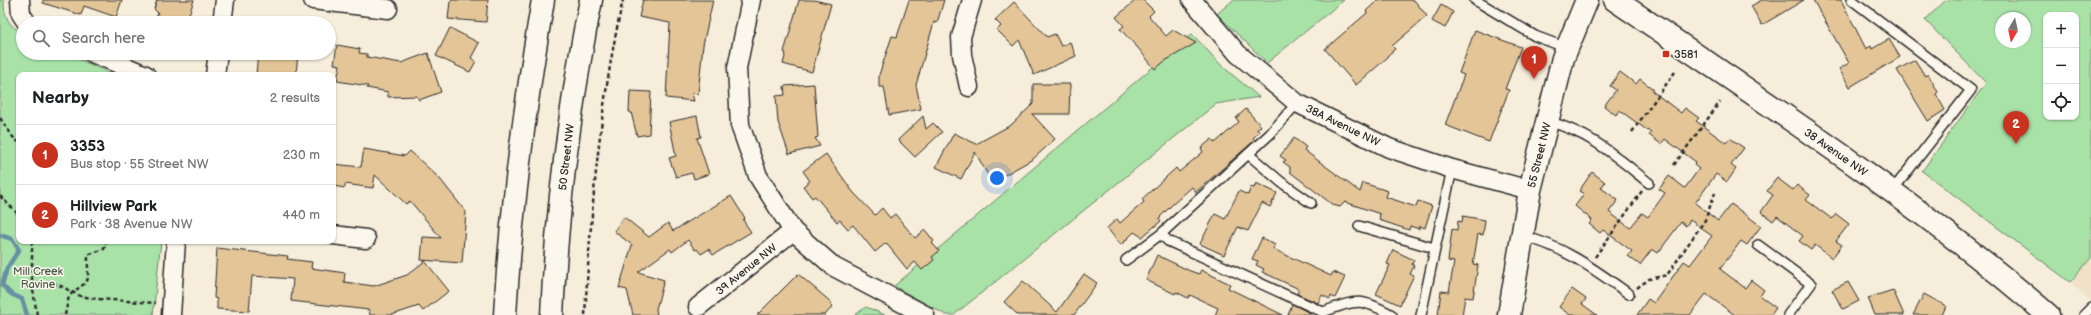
<!DOCTYPE html>
<html lang="en">
<head>
<meta charset="utf-8">
<style>
  body { margin:0; font-family:"Balsamiq Sans",sans-serif; background:#f6f6f6; color:#202124 }
  .controls { position:absolute; right:12px; top:12px; display:grid; overflow:hidden; border-radius:8px; box-shadow:0 1px 3px #0004 }
  .controls button { width:36px; height:36px; display:grid; place-items:center; padding:0; border:0; border-bottom:1px solid #e0e0e0; background:#fff; color:#202124; font:20px sans-serif }
  .compass { position:absolute; left:1995px; top:12px; width:36px; height:36px; border-radius:50%; background:#fff; box-shadow:0 1px 3px #0004; rotate:189deg }
  .you { position:absolute; left:997px; top:178px; width:14px; height:14px; margin:-10px; border:3px solid #fff; border-radius:50%; background:#1a73e8; box-shadow:0 0 0 6px #1a73e833 }
  .badge { display:grid; place-items:center; width:26px; height:26px; border-radius:50%; background:#c8321e; color:#fff; font-size:13px; font-weight:700 }
  .pin { position:absolute; translate:-50% -33px; filter:drop-shadow(0 1px 2px #0008) }
  .pin::after { content:''; position:absolute; top:21px; width:14px; height:12px; background:inherit; clip-path:polygon(0 0,100% 0,50% 100%) }
  .list { margin:0; padding:0; list-style:none }
  h2 { display:flex; justify-content:space-between; align-items:center; height:52px; margin:0; padding:0 16px; font-size:17px }
  h2 small { font-size:13px; font-weight:400; color:#757577 }
  .list li { display:grid; grid-template-columns:26px 1fr auto; gap:12px; align-items:center; box-sizing:border-box; height:60px; padding:0 16px; border-top:1px solid #e0e0e0 }
  .list b { display:block; font-size:15px; white-space:nowrap }
  .list p { margin:0; font-size:13px; white-space:nowrap; color:#757577 }
  .list em { font-size:13px; font-style:normal; color:#757577 }
  .icon { flex:none; width:22px; height:22px; fill:none; stroke:currentColor; stroke-width:2; stroke-linecap:round; stroke-linejoin:round }
  .map { position:relative; flex:none; width:2091px; height:315px; overflow:hidden }
  .search { position:absolute; background:#fff; box-shadow:0 1px 3px #0004; left:16px; top:16px; width:320px; height:44px; display:flex; align-items:center; gap:10px; box-sizing:border-box; padding:0 14px; border-radius:22px; color:#757577; font-size:15px }
  .panel { position:absolute; background:#fff; box-shadow:0 1px 3px #0004; left:16px; top:72px; width:320px; height:172px; border-radius:8px }
  .map>svg:first-child { display:block }
  .built { fill:#f1e1c7 }
  .green { fill:#a8e2a7; stroke:#6a8669; fill-rule:evenodd }
  .lines { fill:none; stroke-linecap:round; stroke-linejoin:round }
  .stream { stroke:#6890a3; stroke-width:4.5 }
  .building { fill:#e4c597; stroke:#2b2b2b }
  .lane-casing { stroke:#2b2b2b; stroke-width:12 }
  .street-casing { stroke:#2b2b2b; stroke-width:21 }
  .secondary-casing { stroke:#2b2b2b; stroke-width:25 }
  .primary-casing { stroke:#2b2b2b; stroke-width:25 }
  .path { stroke:#2b2b2b; stroke-width:2.5; stroke-dasharray:4 3; stroke-linecap:butt }
  .lane { stroke:#fbf7ec; stroke-width:9 }
  .street { stroke:#fbf7ec; stroke-width:18 }
  .secondary { stroke:#fbf7ec; stroke-width:22 }
  .primary { stroke:#fbf7ec; stroke-width:22 }
  .poi-dot { fill:#c8321e; stroke:#fbf7ec; stroke-width:1.5 }
  .labels { text-anchor:middle; stroke-width:3; stroke-linejoin:round; paint-order:stroke }
  .poi-label { font-size:11px; fill:#2b2b2b; stroke:#fbf7ec; text-anchor:start }
  .street-label { font-size:11px; fill:#2b2b2b; stroke:#fbf7ec }
  .park-label { font-size:11px; fill:#4a594a; stroke:#fbf7ec }
</style>
</head>
<body>
<div class="map">
<svg width="2091" height="315" viewBox="0 0 2091 315">
  <rect width="100%" height="100%" fill="#f6eddb"/>
  <filter id="ink" filterUnits="userSpaceOnUse"><feTurbulence type="fractalNoise" baseFrequency=".025" numOctaves="2"/><feDisplacementMap in="SourceGraphic" scale="8" xChannelSelector="R" yChannelSelector="G"/><feConvolveMatrix kernelMatrix="1 2 1 2 8 2 1 2 1" color-interpolation-filters="sRGB"/></filter>
  <g filter="url(#ink)">
    <path class="built" d="M 2091,258 L 2091,301 L 2070,282 Z"/>
    <path class="green" d="M 0,0 L 4,0 C 3,15 9,27 23,33 L 23,53 L 66,53 L 113,75 L 19,75 L 19,241 L 161,241 L 153,315 L 0,315 Z
      M 1233,0 L 1344,0 L 1267,63 L 1217,14 Z
      M 1946,0 L 2091,0 L 2091,258 L 2070,282 L 1922,171 L 1986,83 L 1925,20 ZM 2046,15 L 2076,15 L 2076,117 L 2046,117 ZM 2001,18 L 2025,18 L 2025,42 L 2001,42 Z
      M 1192,34 L 1222,66 L 1259,97 L 1216,104 L 954,315 L 946,315 L 894,286 Z
      M 866,307 L 885,315 L 855,315 Z"/>
    <g class="lines">
      <path class="stream" d="M 0,235 L 12,239 L 19,250 L 7,268 L 2,285 L 11,294 L 22,299 L 27,315"/>
    </g>
    <path class="building" d="M 43,0 L 122,0 L 116,17 L 84,6 L 81,15 L 43,3 Z
      M 157,0 L 194,0 L 186,23 L 154,23 L 158,13 L 154,9 Z
      M 453,0 L 488,0 L 486,22 L 448,19 L 450,1 Z
      M 643,0 L 713,0 L 703,45 L 698,94 L 692,93 L 694,101 L 666,98 L 670,23 L 639,17 Z
      M 799,0 L 814,0 L 831,4 L 812,72 L 783,64 L 786,53 L 784,52 Z
      M 909,0 L 944,0 L 937,23 L 934,22 L 916,85 L 921,109 L 889,115 L 884,87 L 879,87 L 879,75 L 892,36 L 897,37 Z
      M 1136,0 L 1143,0 L 1154,11 L 1149,16 L 1166,36 L 1173,30 L 1196,43 L 1165,61 L 1155,69 L 1138,48 L 1120,29 L 1124,26 L 1116,17 Z
      M 1378,0 L 1414,0 L 1427,16 L 1392,46 L 1395,49 L 1387,56 L 1388,57 L 1356,85 L 1325,49 L 1367,13 L 1366,11 Z
      M 1762,0 L 1804,0 L 1762,25 L 1751,6 Z
      M 1813,0 L 1841,0 L 1866,49 L 1871,46 L 1872,49 L 1889,39 L 1900,57 L 1850,87 L 1839,69 L 1849,63 Z
      M 1014,2 L 1047,37 L 1055,34 L 1061,46 L 1070,42 L 1076,56 L 1034,75 L 1019,40 L 1013,46 L 997,30 L 1001,26 L 995,20 Z
      M 1441,5 L 1453,12 L 1445,28 L 1432,21 Z
      M 450,28 L 479,43 L 471,58 L 476,61 L 470,72 L 436,56 Z
      M 1475,30 L 1521,47 L 1505,89 L 1509,90 L 1489,142 L 1445,125 L 1464,75 L 1459,73 Z
      M 337,45 L 360,49 L 359,53 L 367,54 L 367,57 L 401,63 L 428,53 L 441,92 L 419,100 L 417,96 L 388,97 L 388,92 L 367,88 L 368,86 L 337,81 L 340,65 L 334,64 Z
      M 258,53 L 298,53 L 296,75 L 256,75 Z
      M 1915,60 L 1925,76 L 1928,74 L 1938,92 L 1936,94 L 1945,110 L 1928,121 L 1897,70 Z
      M 1620,72 L 1636,84 L 1640,79 L 1653,89 L 1652,91 L 1681,113 L 1685,108 L 1699,118 L 1696,121 L 1726,143 L 1730,138 L 1744,148 L 1731,165 L 1736,169 L 1727,182 L 1716,174 L 1695,203 L 1718,221 L 1731,204 L 1761,226 L 1747,245 L 1741,241 L 1720,269 L 1745,288 L 1751,280 L 1764,290 L 1760,296 L 1776,308 L 1771,315 L 1735,315 L 1706,294 L 1690,315 L 1637,315 L 1648,299 L 1654,303 L 1684,261 L 1690,265 L 1712,236 L 1690,220 L 1686,226 L 1681,222 L 1658,253 L 1652,249 L 1640,265 L 1628,256 L 1632,251 L 1603,230 L 1600,233 L 1589,224 L 1592,220 L 1575,206 L 1584,194 L 1579,191 L 1592,172 L 1605,182 L 1601,188 L 1618,200 L 1609,212 L 1630,228 L 1642,213 L 1648,217 L 1665,193 L 1659,189 L 1669,176 L 1685,188 L 1699,169 L 1694,165 L 1696,162 L 1665,139 L 1661,144 L 1649,135 L 1651,133 L 1619,110 L 1616,115 L 1604,106 L 1616,90 L 1610,86 Z
      M 814,84 L 818,137 L 815,138 L 820,146 L 789,154 L 778,122 L 776,96 L 785,95 L 784,86 Z
      M 1033,84 L 1070,84 L 1069,114 L 1032,114 L 1055,139 L 1033,159 L 992,182 L 975,152 L 961,179 L 936,167 L 954,133 L 976,144 L 1011,125 L 1033,104 Z
      M 630,91 L 651,92 L 649,134 L 637,136 L 631,112 L 629,112 Z
      M 1246,109 L 1261,126 L 1257,129 L 1259,132 L 1253,138 L 1255,140 L 1196,192 L 1192,187 L 1173,204 L 1159,218 L 1161,221 L 1142,237 L 1134,232 L 1121,245 L 1107,228 L 1117,219 L 1120,223 L 1144,202 L 1142,199 L 1176,168 L 1179,172 L 1203,152 L 1201,148 L 1212,139 L 1215,143 L 1239,122 L 1236,118 Z
      M 697,116 L 701,137 L 697,138 L 709,174 L 694,179 L 692,173 L 676,177 L 669,158 L 676,156 L 669,122 Z
      M 923,116 L 926,129 L 933,123 L 942,132 L 915,157 L 898,140 Z
      M 1294,138 L 1306,147 L 1304,150 L 1360,192 L 1363,183 L 1388,191 L 1386,197 L 1416,207 L 1418,201 L 1432,206 L 1425,228 L 1420,226 L 1419,229 L 1410,226 L 1409,230 L 1379,220 L 1380,214 L 1345,202 L 1340,207 L 1333,205 L 1290,172 L 1290,167 L 1283,162 L 1286,160 L 1280,156 Z
      M 364,149 L 405,156 L 410,151 L 440,179 L 466,212 L 462,263 L 421,260 L 423,237 L 441,238 L 410,201 L 406,204 L 375,175 L 373,188 L 345,184 L 345,188 L 333,186 L 333,164 L 361,167 Z
      M 826,154 L 853,192 L 875,215 L 882,208 L 890,218 L 895,214 L 915,238 L 925,230 L 934,241 L 932,243 L 939,251 L 932,257 L 934,260 L 922,270 L 915,262 L 907,269 L 886,243 L 875,252 L 853,225 L 848,229 L 840,220 L 837,222 L 815,196 L 812,198 L 803,186 L 810,181 L 803,171 Z
      M 1777,178 L 1793,190 L 1797,185 L 1810,195 L 1806,200 L 1832,219 L 1836,214 L 1849,224 L 1836,241 L 1842,245 L 1832,258 L 1815,245 L 1811,250 L 1799,241 L 1803,236 L 1777,216 L 1773,221 L 1761,212 L 1773,195 L 1767,191 Z
      M 1256,183 L 1277,193 L 1270,207 L 1262,203 L 1248,231 L 1238,227 L 1224,255 L 1200,244 L 1215,214 L 1225,219 L 1239,191 L 1248,195 L 1251,187 L 1254,188 Z
      M 731,196 L 745,218 L 743,220 L 751,232 L 713,255 L 709,249 L 701,254 L 697,249 L 695,250 L 688,240 L 672,252 L 670,249 L 638,272 L 664,280 L 656,309 L 657,315 L 633,315 L 627,290 L 619,288 L 632,245 L 614,231 L 624,217 L 649,237 L 668,223 L 673,231 Z
      M 1463,216 L 1485,220 L 1483,235 L 1478,234 L 1473,264 L 1478,265 L 1473,298 L 1465,297 L 1462,315 L 1438,315 L 1441,291 L 1449,292 L 1454,262 L 1448,261 L 1452,229 L 1457,230 L 1458,221 L 1462,222 Z
      M 1262,238 L 1275,245 L 1273,249 L 1331,276 L 1333,272 L 1345,277 L 1335,298 L 1331,296 L 1330,299 L 1322,295 L 1318,303 L 1297,294 L 1299,289 L 1262,272 L 1264,269 L 1256,265 L 1258,261 L 1252,259 Z
      M 217,248 L 288,256 L 287,259 L 312,262 L 311,268 L 345,273 L 344,282 L 374,286 L 407,275 L 425,261 L 449,291 L 423,311 L 419,306 L 392,315 L 370,315 L 369,310 L 291,301 L 293,279 L 252,276 L 249,311 L 217,309 L 217,299 L 214,298 Z
      M 1393,250 L 1414,260 L 1412,264 L 1414,266 L 1410,274 L 1414,275 L 1400,305 L 1376,294 L 1390,265 L 1387,264 Z
      M 1157,255 L 1190,271 L 1199,274 L 1201,270 L 1230,284 L 1228,288 L 1283,315 L 1215,315 L 1218,308 L 1190,295 L 1188,298 L 1176,292 L 1175,294 L 1146,280 Z
      M 798,274 L 832,303 L 831,304 L 833,306 L 825,315 L 757,315 Z
      M 1084,274 L 1097,283 L 1074,315 L 1018,315 L 1004,302 L 1023,281 L 1057,312 Z
      M 1848,282 L 1859,301 L 1843,309 L 1832,290 Z
      M 1572,289 L 1586,299 L 1582,304 L 1597,315 L 1570,315 L 1559,307 Z
      M 1893,290 L 1904,315 L 1875,315 L 1868,298 Z
      M 1924,294 L 1946,306 L 1942,315 L 1913,315 Z
      M 1292,304 L 1312,314 L 1288,315 Z"/>
    <g class="lines">
      <g class="lane-casing">
        <path id="lane" d="M 1475,0 L 1535,36 L 1567,48
          M 1852,0 L 1971,90 L 1892,191
          M 1547,121 C 1591,133 1614,155 1649,183
          M 1248,154 L 1281,182 L 1311,203
          M 1359,226 L 1434,248
          M 1161,234 L 1270,134 L 1297,103
          M 1522,236 C 1564,246 1595,270 1629,294
          M 1758,245 L 1811,284 L 1788,315
          M 1126,260 L 1161,234 L 1168,241 L 1323,312 C 1356,300 1360,297 1392,315
          M 1421,315 L 1452,169
          M 2084,315 L 2091,308"/>
      </g>
      <g class="street-casing">
        <path id="street" d="M 20,0 L 21,14 L 27,23
          M 313,0 L 388,9
          M 751,0 L 737,68 L 740,125 L 758,176 L 793,231 L 834,267 L 925,315
          M 1192,0 L 1238,54 L 1297,103 L 1389,148 L 1452,169 L 1530,190
          M 222,23 L 225,0
          M 92,53 L 146,75
          M 215,75 L 218,53
          M 969,87 L 962,55 L 961,37 L 972,0
          M 333,235 L 366,239
          M 698,307 L 793,231
          M 171,315 L 176,241"/>
      </g>
      <g class="secondary-casing">
        <path id="secondary" d="M 1615,0 C 1762,100 1913,198 2048,315
          M 1509,315 L 1530,190 L 1563,58 L 1587,0"/>
      </g>
      <g class="primary-casing">
        <path id="primary" d="M 505,315 C 511,209 525,105 543,0
          M 552,315 C 557,210 570,103 591,0"/>
      </g>
      <path class="path" d="M 0,118 L 15,140 L 19,142
        M 1632,132 L 1675,72
        M 1674,165 L 1720,102
        M 0,196 L 19,215
        M 32,241 L 32,284 L 37,315
        M 1595,257 L 1642,191
        M 32,284 L 47,282 L 57,284 L 80,296 L 97,299 L 156,303
        M 1637,288 L 1649,279 L 1667,275 L 1705,220 L 1715,193
        M 65,315 L 69,296 C 93,275 87,289 88,257 L 90,254 L 104,249 L 107,241
        M 585,315 C 591,211 600,101 623,0"/>
      <use href="#lane" class="lane"/>
      <use href="#street" class="street"/>
      <use href="#secondary" class="secondary"/>
      <use href="#primary" class="primary"/>
    </g>
  </g>
  <rect class="poi-dot" x="1662" y="50" width="8" height="8" rx="2"/>
  <g class="labels">
    <g class="poi-label">
      <text x="1674" y="58">3581</text>
    </g>
    <g class="street-label">
      <text transform="translate(1343 125) rotate(26)" y="4">38A Avenue NW</text>
      <text transform="translate(1836 152) rotate(35)" y="4">38 Avenue NW</text>
      <text transform="translate(1539 155) rotate(-76)" y="4">55 Street NW</text>
      <text transform="translate(566 157) rotate(-83)" y="4">50 Street NW</text>
      <text transform="translate(746 269) rotate(-39)" y="4">39 Avenue NW</text>
    </g>
    <g class="park-label">
      <text x="38" y="275">Mill Creek<tspan x="38" dy="13">Ravine</tspan></text>
    </g>
  </g>
</svg>
<div class="controls">
<button>+</button>
<button>−</button>
<button><svg class="icon" aria-label="locate" viewBox="0 0 24 24"><circle cx="12" cy="12" r="6"/><path d="M12 2v4M12 18v4M2 12h4M18 12h4"/></svg></button>
</div>
<svg class="compass" viewBox="-18 -18 36 36"><path d="M0-13l5 13h-10z" fill="#e53935"/><path d="M0 13l5-13h-10z" fill="#757577"/></svg>
<div class="you"></div>
<div class="pin badge" style="left:1534px;top:79px">1</div>
<div class="pin badge" style="left:2016px;top:144px">2</div>
<div class="search"><svg class="icon" aria-label="search" viewBox="0 0 24 24"><circle cx="10" cy="10" r="6"/><path d="M15 15l6 6"/></svg>Search here</div>
<section class="panel">
<h2>Nearby<small>2 results</small></h2>
<ul class="list">
<li><span class="badge">1</span><div><b>3353</b><p>Bus stop · 55 Street NW</p></div><em>230 m</em></li>
<li><span class="badge">2</span><div><b>Hillview Park</b><p>Park · 38 Avenue NW</p></div><em>440 m</em></li>
</ul>
</section>
</div>
</body>
</html>
